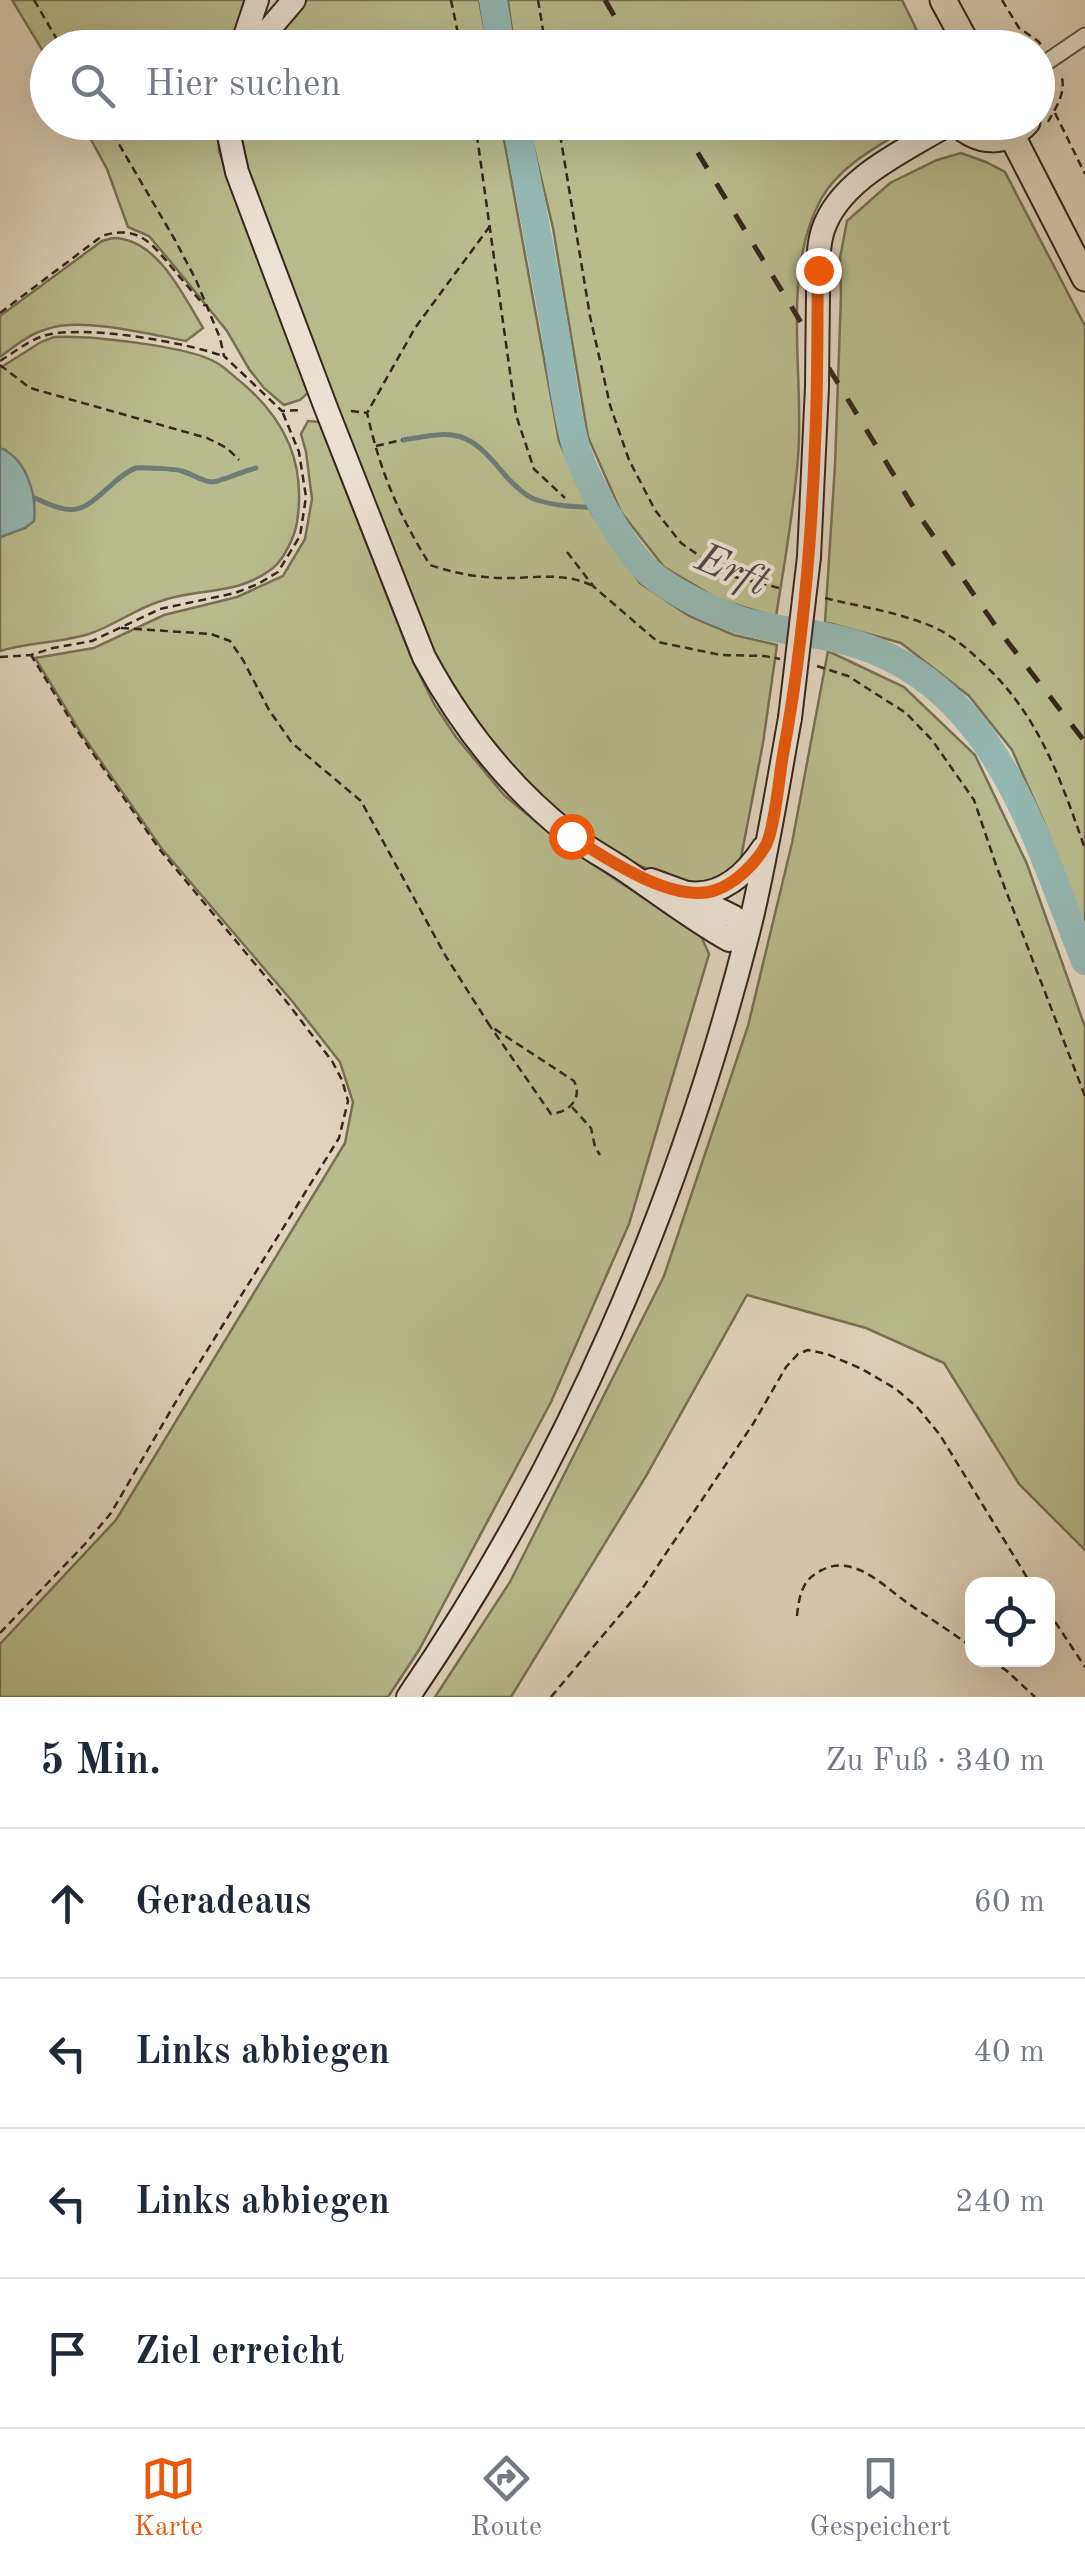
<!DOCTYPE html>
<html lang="de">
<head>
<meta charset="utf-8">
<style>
  body { margin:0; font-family:"Old Standard TT",serif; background:#f6f6f7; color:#1f2937 }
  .controls { position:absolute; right:30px; bottom:30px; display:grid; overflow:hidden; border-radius:20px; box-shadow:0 10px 40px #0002 }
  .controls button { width:90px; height:90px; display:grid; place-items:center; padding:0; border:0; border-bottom:2px solid #e0e1e3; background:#fff; color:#1f2937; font:50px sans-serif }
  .stop { position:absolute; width:30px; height:30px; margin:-22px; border:8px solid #ea580c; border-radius:50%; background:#fff }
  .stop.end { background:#ea580c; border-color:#fff; box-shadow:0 2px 10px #0008 }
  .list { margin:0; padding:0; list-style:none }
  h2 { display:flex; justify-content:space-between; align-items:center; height:130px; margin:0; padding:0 40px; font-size:42px }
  h2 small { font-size:32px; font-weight:400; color:#747a83 }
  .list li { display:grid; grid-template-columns:65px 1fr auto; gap:30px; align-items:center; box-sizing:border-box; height:150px; padding:0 40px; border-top:2px solid #e0e1e3 }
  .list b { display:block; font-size:38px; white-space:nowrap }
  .list em { font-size:32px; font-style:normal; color:#747a83 }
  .icon { flex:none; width:55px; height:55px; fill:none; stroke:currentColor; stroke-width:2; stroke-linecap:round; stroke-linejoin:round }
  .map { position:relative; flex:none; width:1085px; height:1697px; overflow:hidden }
  .search { position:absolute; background:#fff; box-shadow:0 10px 40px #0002; left:30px; right:30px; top:30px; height:110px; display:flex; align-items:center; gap:25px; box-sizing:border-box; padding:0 35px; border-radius:55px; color:#747a83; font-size:38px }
  .sheet { height:730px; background:#fff }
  nav { display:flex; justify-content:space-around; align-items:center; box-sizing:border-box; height:140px; border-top:2px solid #e0e1e3; background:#fff; font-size:28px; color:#747a83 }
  nav a { display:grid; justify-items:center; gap:5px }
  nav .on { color:#ea580c }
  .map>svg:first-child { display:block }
  .green { fill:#b7bb8d; stroke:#767155; stroke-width:2.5 }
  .water { fill:#94b7b1; stroke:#6e7d76; stroke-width:2.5 }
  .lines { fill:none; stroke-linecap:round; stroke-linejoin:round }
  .stream { stroke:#6e7d76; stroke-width:5 }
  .river { stroke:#94b7b1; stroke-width:28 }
  .street-casing { stroke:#605244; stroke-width:19 }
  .secondary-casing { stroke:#35271d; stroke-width:26 }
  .primary-casing { stroke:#35271d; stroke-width:29 }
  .path { stroke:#35271d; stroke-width:2.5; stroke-dasharray:8 5; stroke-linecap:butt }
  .street { stroke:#ebe2d3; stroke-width:15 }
  .secondary { stroke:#ebe2d3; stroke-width:22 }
  .primary { stroke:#e0d3bb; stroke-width:25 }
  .rail { stroke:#35271d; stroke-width:5; stroke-dasharray:18 18; stroke-linecap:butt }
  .secondary-bridge-casing { stroke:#35271d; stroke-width:26; stroke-linecap:butt }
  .secondary-bridge { stroke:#ebe2d3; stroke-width:22 }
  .route { stroke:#ea580c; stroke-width:12 }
  .labels { text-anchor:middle; stroke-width:8; stroke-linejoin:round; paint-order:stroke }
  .water-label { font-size:42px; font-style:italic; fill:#4d4b42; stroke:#ebe2d3 }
</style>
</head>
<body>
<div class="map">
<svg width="1085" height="1697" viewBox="0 0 1085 1697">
  <rect width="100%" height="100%" fill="#e0d3bb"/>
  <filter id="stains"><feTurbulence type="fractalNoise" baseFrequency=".002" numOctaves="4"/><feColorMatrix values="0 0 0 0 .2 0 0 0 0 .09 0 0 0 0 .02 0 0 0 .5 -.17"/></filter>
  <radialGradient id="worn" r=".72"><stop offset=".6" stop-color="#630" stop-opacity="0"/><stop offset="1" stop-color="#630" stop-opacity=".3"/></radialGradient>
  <path class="green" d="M 12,0 L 246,0 L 233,47 L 48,48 L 47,58 Z
    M 307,0 L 479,0 L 488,47 L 265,48 Z
    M 508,0 L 902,0 L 925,47 L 514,47 Z
    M 82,123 L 218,123 L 219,151 L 308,393 L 300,400 L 284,405 L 264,388 L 249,369 L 227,331 L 175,267 L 149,236 L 128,227 L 107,169 Z
    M 240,123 L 501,123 L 559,441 L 592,514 L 640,583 L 689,616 L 734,635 L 777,645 L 763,743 L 740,863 L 715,880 L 691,885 L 635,864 L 574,825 L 521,779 L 476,725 L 432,653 L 245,166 Z
    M 528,123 L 916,123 C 884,143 840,164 821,199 C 780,275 805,374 798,457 C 794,511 784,564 776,617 L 718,599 L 664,567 L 621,512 L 588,437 L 553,228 Z
    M 961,153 L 986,162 L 1005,172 L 1085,326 L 1085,929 L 1043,820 L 1012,750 L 969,696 L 901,643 L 825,622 L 835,465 L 841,296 L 840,258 L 847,221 L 890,183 L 937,160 Z
    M 113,238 C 157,238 183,295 203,328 L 186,341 C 149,334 82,317 47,329 C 29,334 15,346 0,357 L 0,316 L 102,241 Z
    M 54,337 C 87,335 190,346 217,363 C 226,368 233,376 241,382 C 286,420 306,464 297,522 C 295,536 284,559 273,568 C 236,597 198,587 158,602 C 134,610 113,626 89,634 C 60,643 29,642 0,651 L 0,537 L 25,528 L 6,450 L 0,448 L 0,368 L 41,342 Z
    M 308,421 L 319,422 L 411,657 L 434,704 L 456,737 L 505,796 L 564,845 L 701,936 L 709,954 L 629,1224 L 551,1402 L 419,1650 L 388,1697 L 0,1697 L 0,1644 L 116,1520 L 345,1143 L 353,1102 L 340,1062 L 292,1001 L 162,849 L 79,730 L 35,658 L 94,648 L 164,615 L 237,597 L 283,576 L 305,539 L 312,499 L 306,452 L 301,434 Z
    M 828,651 L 904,687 L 975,755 L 1027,864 L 1085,1027 L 1085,1550 L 1019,1484 L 944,1363 L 866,1328 L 747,1295 L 646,1476 L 511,1697 L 435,1697 L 510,1582 L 664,1276 L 748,1026 L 792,843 Z"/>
  <path class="water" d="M 0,448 C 26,458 37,494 34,521 L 25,528 L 0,537 Z"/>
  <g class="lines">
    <path class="stream" d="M 403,440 C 457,430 468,430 504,474 C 512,483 523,494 534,499 C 556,507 582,507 604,508
      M 35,498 C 79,519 83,510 117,480 C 123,475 129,470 136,468 C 141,467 177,469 182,471 C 192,474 201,481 212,482 C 219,482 244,471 256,468"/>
    <path class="river" d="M 493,0 L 501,48
      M 516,122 C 529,192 543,261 555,331 C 561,368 565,407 575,443 C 583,475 624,551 650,573 C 675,594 712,611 743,621 C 772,630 804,631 833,638 C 992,672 1032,829 1085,961"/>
    <g class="street-casing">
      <path id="street" d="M 1038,68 L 1085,36"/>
    </g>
    <g class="secondary-casing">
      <path id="secondary" d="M 241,48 L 257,0
        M 253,48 L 294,0
        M 226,122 L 237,172 L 326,408 L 424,657 C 461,726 507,785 569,834 C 589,850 613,861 633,876 C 665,898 695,921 729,940 L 747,935
        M 818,292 C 818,271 817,249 823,230 C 840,178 908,149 952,122
        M 809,557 L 817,387
        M 651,880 L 684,892 L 734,917 L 747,935
        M 688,893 C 721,897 746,874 763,848
        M 408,1697 C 566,1467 679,1203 748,933 C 766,862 777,789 790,718"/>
    </g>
    <g class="primary-casing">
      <path id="primary" d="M 943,0 L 969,48
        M 956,122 C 978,144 1006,145 1027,122
        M 1012,136 L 1085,278"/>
    </g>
    <path class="path" d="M 34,0 L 62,48
      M 451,0 L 461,48
      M 538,0 L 546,48
      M 1002,0 L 1019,28 L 1038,41 L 1043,47
      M 1055,113 L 1085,174
      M 106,122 L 175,240 L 196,280 L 220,338 L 224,356 L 282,411 L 303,410
      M 475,122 L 516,415 L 534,469 L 565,498
      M 558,122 L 590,316 L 610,405 L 629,460 L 655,510 L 681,543 L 727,575 L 783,589
      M 1048,122 C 1056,107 1067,92 1061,74
      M 490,226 L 415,328 L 367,413 C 381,474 398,513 430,565 C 454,573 475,577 500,578 C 532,579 563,571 593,586
      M 0,313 L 102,236 C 139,224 152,244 174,270 C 184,282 194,294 205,306
      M 0,361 C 15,352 30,339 47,335 C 87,325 184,342 223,356
      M 0,365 L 30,388 L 207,438 L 227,448 L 239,460
      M 351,411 L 367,413
      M 376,446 L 402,440
      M 567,552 L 594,587 L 658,642 L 721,655 L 764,656 L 780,659
      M 825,598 C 857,606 892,611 923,623 C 942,629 960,642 975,656 C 1037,710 1059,774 1085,849
      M 121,628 L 211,634 L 230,641 L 243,660 L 269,710 L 292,743 L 361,801 L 445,955 L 490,1026 L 574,1081 C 583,1099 569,1112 551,1114 L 490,1026
      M 0,657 L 31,655 L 53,648 L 92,641 L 160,609 L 235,593 L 258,584 L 278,572 L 300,536 L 306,497 L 299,452 L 282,411
      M 817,666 L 848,676 L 906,713 L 932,740 L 974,800 L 996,865 L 1085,1096
      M 572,1107 L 591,1128 L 595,1147 L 600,1155
      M 1048,1611 L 1085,1667
      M 797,1616 C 799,1596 802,1579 822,1570 C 853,1554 883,1585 906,1602 C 928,1617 951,1632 972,1647
      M 0,1633 L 85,1544 L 111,1513 L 185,1386 L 339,1138 L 348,1101 L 342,1080 L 332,1061 L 286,1001 L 160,850 L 76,729 L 31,655
      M 991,1660 L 1007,1671 L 1035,1697
      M 551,1697 L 642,1589 L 753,1424 L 786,1367 L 798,1354 L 808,1350 L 827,1354 L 862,1369 L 896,1389 L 918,1408 L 940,1435 L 1031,1584"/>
    <use href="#street" class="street"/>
    <use href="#secondary" class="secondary"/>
    <use href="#primary" class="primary"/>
    <path class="rail" d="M 605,0 L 633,48
      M 679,122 L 914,508 L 997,628 L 1085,742"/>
    <g class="secondary-bridge-casing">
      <path id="secondary-bridge" d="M 817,387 L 818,292
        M 790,718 L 809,557"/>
    </g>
    <use href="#secondary-bridge" class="secondary-bridge"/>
  </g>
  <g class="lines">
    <path class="route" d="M 571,836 C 605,858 674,905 716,890 C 736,883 756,863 766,845 C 775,827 779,777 783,755 C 802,653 811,549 815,445 C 818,387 817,329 818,270"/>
  </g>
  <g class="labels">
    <g class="water-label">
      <text transform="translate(733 568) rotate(23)" y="15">Erft</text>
    </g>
  </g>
  <rect width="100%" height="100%" filter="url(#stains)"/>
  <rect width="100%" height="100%" fill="url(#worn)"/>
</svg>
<div class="controls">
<button><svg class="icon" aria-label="locate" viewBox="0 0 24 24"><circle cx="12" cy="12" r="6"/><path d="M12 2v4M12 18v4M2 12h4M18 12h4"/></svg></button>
</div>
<div class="stop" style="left:571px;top:836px"></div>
<div class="stop end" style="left:818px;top:270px"></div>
<div class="search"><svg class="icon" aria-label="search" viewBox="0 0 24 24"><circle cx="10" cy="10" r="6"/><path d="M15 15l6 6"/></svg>Hier suchen</div>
</div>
<section class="sheet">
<h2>5 Min.<small>Zu Fuß · 340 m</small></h2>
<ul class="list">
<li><svg class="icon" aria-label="ahead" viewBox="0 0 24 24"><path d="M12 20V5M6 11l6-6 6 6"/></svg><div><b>Geradeaus</b></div><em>60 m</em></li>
<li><svg class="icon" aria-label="left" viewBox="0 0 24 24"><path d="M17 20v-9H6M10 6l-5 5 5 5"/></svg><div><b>Links abbiegen</b></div><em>40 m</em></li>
<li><svg class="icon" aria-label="left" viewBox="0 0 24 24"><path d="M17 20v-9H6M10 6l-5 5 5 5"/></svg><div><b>Links abbiegen</b></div><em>240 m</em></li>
<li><svg class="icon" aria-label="arrive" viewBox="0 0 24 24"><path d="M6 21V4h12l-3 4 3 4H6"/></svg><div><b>Ziel erreicht</b></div></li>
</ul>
</section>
<nav>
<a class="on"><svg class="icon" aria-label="map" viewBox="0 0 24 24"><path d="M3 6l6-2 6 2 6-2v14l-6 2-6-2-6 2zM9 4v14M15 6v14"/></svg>Karte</a>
<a><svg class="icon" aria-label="directions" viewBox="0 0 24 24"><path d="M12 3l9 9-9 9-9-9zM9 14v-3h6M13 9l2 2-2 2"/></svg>Route</a>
<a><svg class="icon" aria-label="saved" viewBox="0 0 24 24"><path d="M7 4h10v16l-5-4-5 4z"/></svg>Gespeichert</a>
</nav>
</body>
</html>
